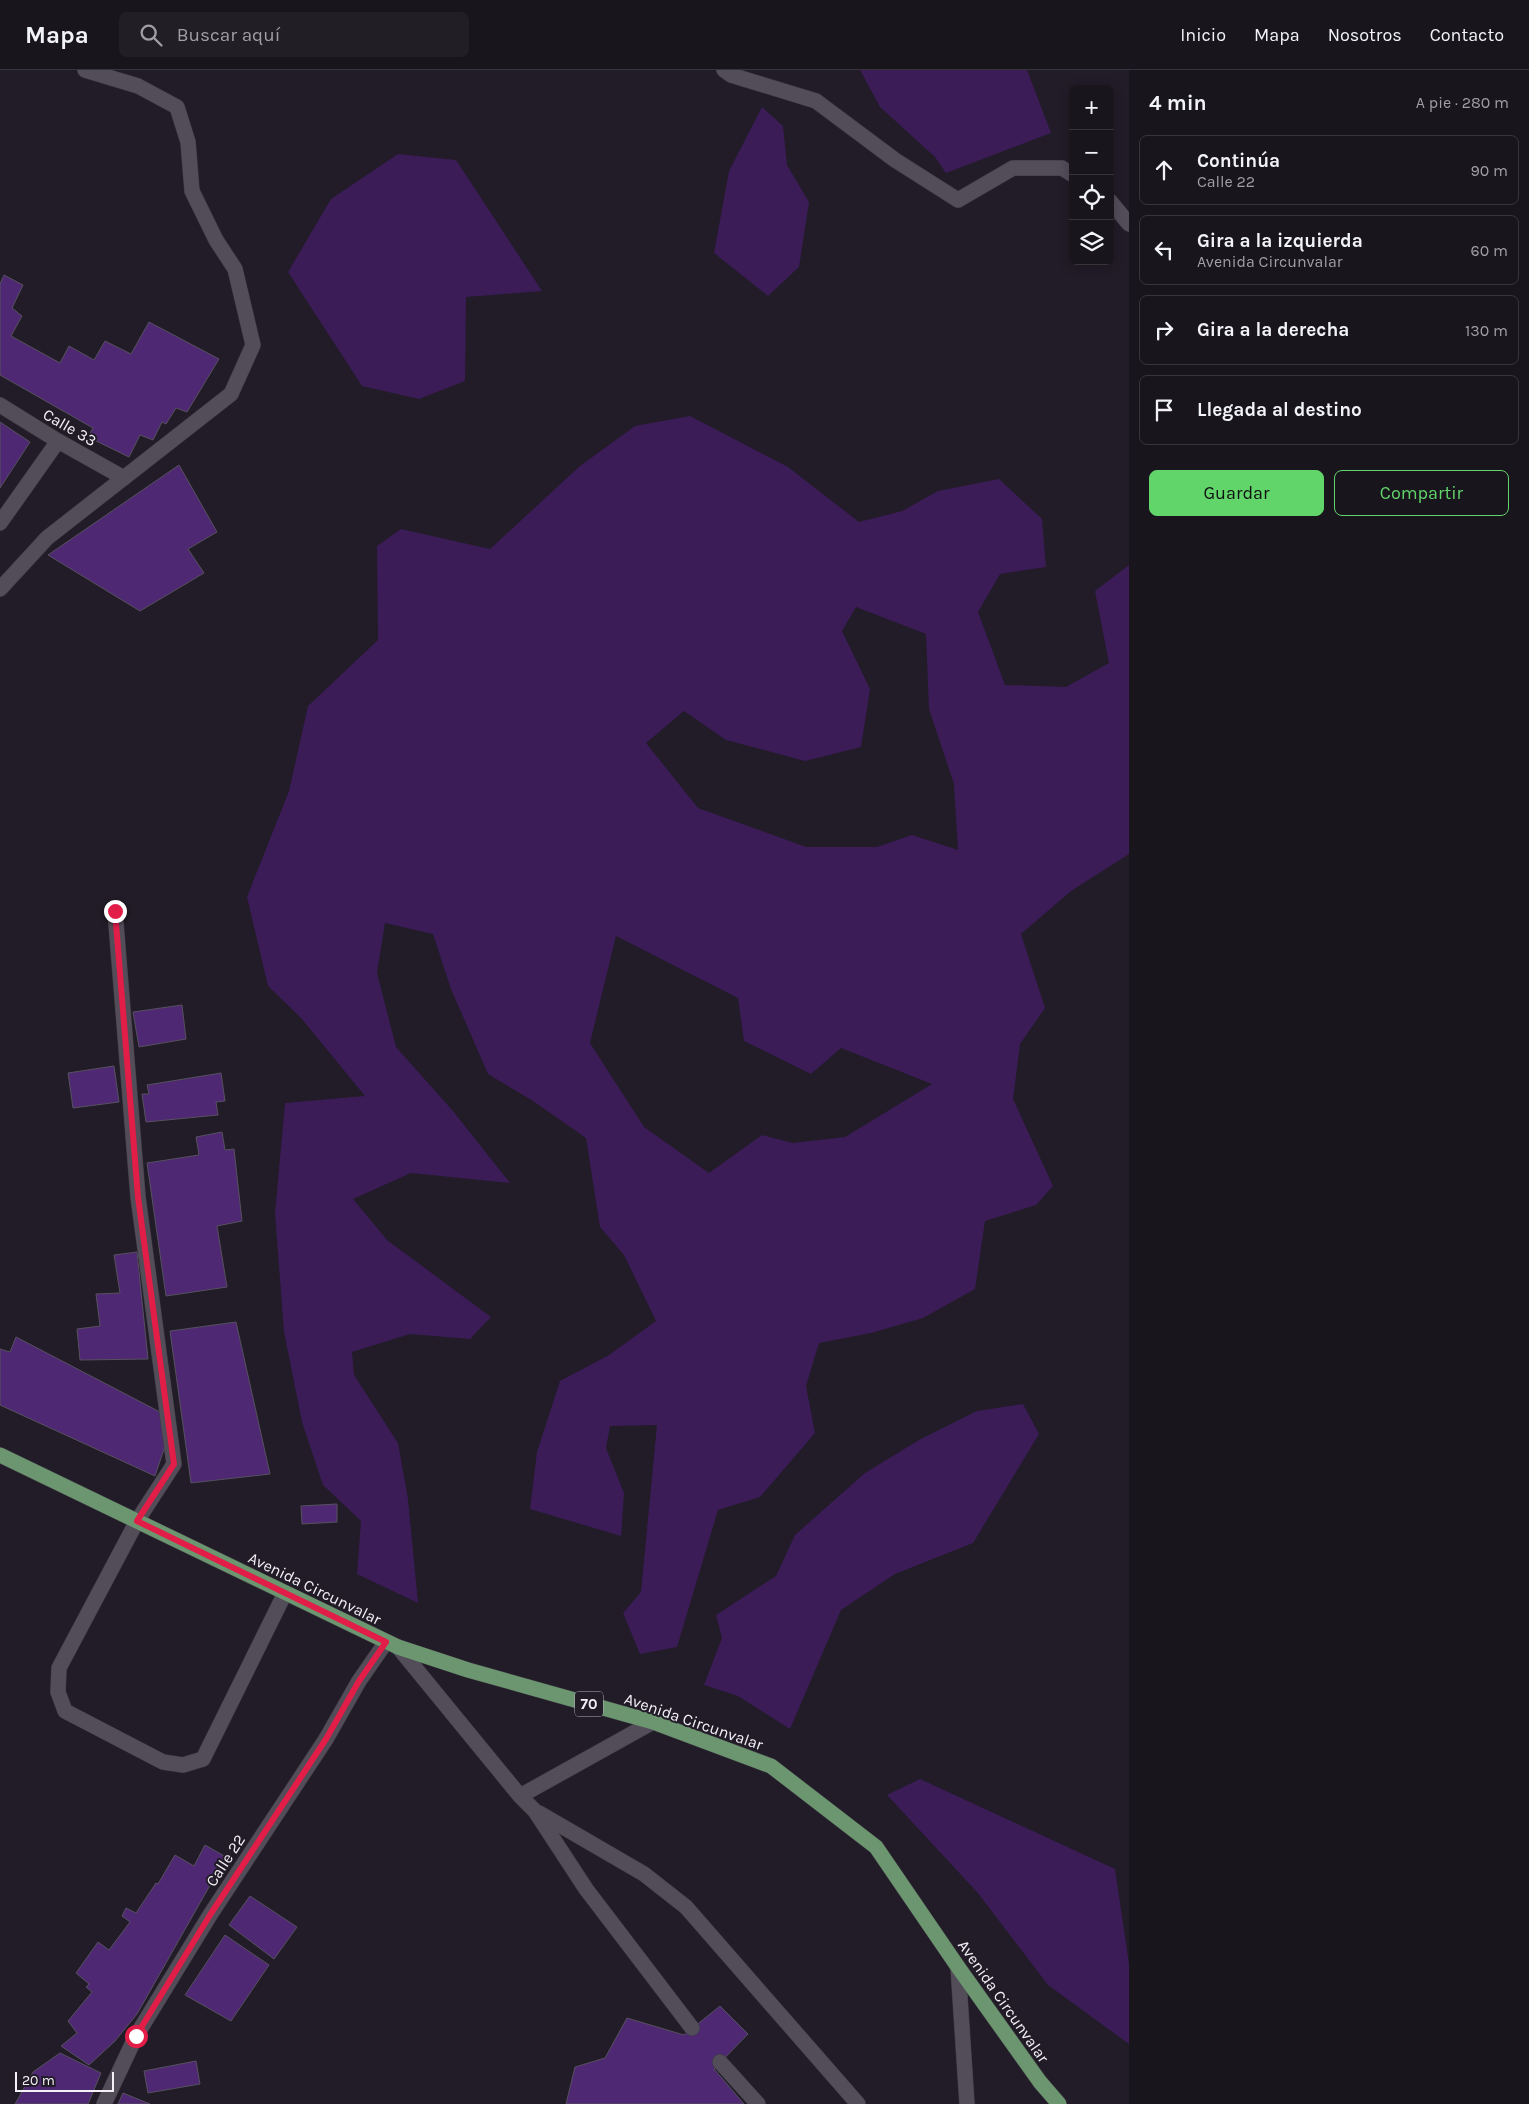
<!DOCTYPE html>
<html lang="es">
<head>
<meta charset="utf-8">
<style>
  body { margin:0; font-family:Karla,sans-serif; background:#221e26; color:#f1f3f6 }
  .controls { position:absolute; right:15px; top:15px; display:grid; overflow:hidden; border-radius:8px; box-shadow:0 2px 12px #0003 }
  .controls button { width:45px; height:45px; display:grid; place-items:center; padding:0; border:0; border-bottom:1px solid #37343b; background:#19151d; color:#f1f3f6; font:25px sans-serif }
  .scale { position:absolute; left:15px; bottom:12px; width:99px; box-sizing:border-box; padding-left:5px; border:2px solid #f3f0f7; border-top:0; font-size:14px; line-height:18px; white-space:nowrap; color:#f3f0f7; -webkit-text-stroke:4px #211c27; paint-order:stroke }
  .stop { position:absolute; width:15px; height:15px; margin:-11px; border:4px solid #e11d48; border-radius:50%; background:#fff }
  .stop.end { background:#e11d48; border-color:#fff; box-shadow:0 1px 5px #0008 }
  .list { margin:0; padding:0; list-style:none }
  h2 { display:flex; justify-content:space-between; align-items:center; height:65px; margin:0; padding:0 20px; font-size:21px }
  h2 small { font-size:16px; font-weight:400; color:#9f9fa4 }
  .list li { display:grid; grid-template-columns:32px 1fr auto; gap:15px; align-items:center; box-sizing:border-box; height:70px; margin:0 10px 10px; padding:0 10px; border:1px solid #37343b; border-radius:8px }
  .list b { display:block; font-size:19px; white-space:nowrap }
  .list p { margin:0; font-size:16px; white-space:nowrap; color:#9f9fa4 }
  .list em { font-size:16px; font-style:normal; color:#9f9fa4 }
  .actions { display:flex; gap:10px; padding:15px 20px }
  .actions a { flex:1; padding:11px 0; border:1px solid #61d46a; border-radius:8px; text-align:center; font-size:18px; color:#61d46a }
  .actions .main { background:#61d46a; color:#111 }
  .icon { flex:none; width:28px; height:28px; fill:none; stroke:currentColor; stroke-width:2; stroke-linecap:round; stroke-linejoin:round }
  .map { position:relative; flex:none; width:1129px; height:2034px; overflow:hidden }
  header { display:flex; align-items:center; gap:30px; box-sizing:border-box; height:70px; padding:0 25px; background:#19151d; border-bottom:1px solid #37343b }
  header strong { font-size:24px }
  nav { display:flex; gap:28px; margin-inline-start:auto; font-size:18px }
  .search { width:350px; height:45px; background:#221e26; display:flex; align-items:center; gap:12px; box-sizing:border-box; padding:0 18px; border-radius:8px; color:#9f9fa4; font-size:19px }
  main { display:flex }
  aside { flex:1; background:#19151d }
  .map>svg:first-child { display:block }
  .green { fill:#3b1c57; fill-rule:evenodd }
  .building { fill:#4f2873; stroke:#56515e }
  .lines { fill:none; stroke-linecap:round; stroke-linejoin:round }
  .lane-casing { stroke:#3d3942; stroke-width:16 }
  .street-casing { stroke:#3d3942; stroke-width:16 }
  .primary-casing { stroke:#3d3942; stroke-width:16 }
  .lane { stroke:#524d59; stroke-width:15 }
  .street { stroke:#524d59; stroke-width:15 }
  .primary { stroke:#6b966f; stroke-width:15 }
  .route { stroke:#e11d48; stroke-width:6 }
  .labels { text-anchor:middle; stroke-width:4; stroke-linejoin:round; paint-order:stroke }
  .shield { fill:#211c27; stroke:#b4b0b9; stroke-width:1 }
  .shield-label { font-size:15px; font-weight:bold; fill:#f3f0f7 }
  .street-label { font-size:16px; fill:#f3f0f7; stroke:#211c27 }
</style>
</head>
<body>
<header>
<strong>Mapa</strong>
<div class="search"><svg class="icon" aria-label="search" viewBox="0 0 24 24"><circle cx="10" cy="10" r="6"/><path d="M15 15l6 6"/></svg>Buscar aquí</div>
<nav><a>Inicio</a><a>Mapa</a><a>Nosotros</a><a>Contacto</a></nav>
</header>
<main>
<div class="map">
<svg width="1129" height="2034" viewBox="0 0 1129 2034">
  <rect width="100%" height="100%" fill="#211c27"/>
  <path class="green" d="M 860,0 L 1027,0 L 1051,63 L 946,103 L 935,87 L 880,37 Z
    M 762,37 L 783,56 L 787,95 L 809,132 L 799,197 L 768,226 L 714,183 L 729,101 Z
    M 398,84 L 456,90 L 542,221 L 466,227 L 465,311 L 419,329 L 362,316 L 288,202 L 331,129 Z
    M 690,346 L 788,397 L 859,452 L 902,441 L 938,421 L 999,409 L 1042,449 L 1046,497 L 1000,504 L 978,542 L 1005,615 L 1066,617 L 1109,593 L 1095,521 L 1129,495 L 1129,784 L 1071,821 L 1021,864 L 1045,938 L 1020,974 L 1013,1029 L 1053,1116 L 1036,1135 L 985,1151 L 975,1219 L 923,1248 L 871,1263 L 819,1273 L 806,1316 L 815,1363 L 760,1427 L 718,1440 L 677,1577 L 640,1584 L 623,1543 L 641,1522 L 657,1355 L 610,1356 L 606,1378 L 624,1423 L 621,1466 L 530,1439 L 537,1382 L 560,1311 L 609,1285 L 656,1251 L 624,1185 L 600,1157 L 586,1068 L 533,1031 L 488,1004 L 451,919 L 433,864 L 385,853 L 377,903 L 396,977 L 453,1041 L 510,1113 L 411,1103 L 353,1129 L 387,1170 L 491,1247 L 470,1269 L 410,1264 L 352,1282 L 354,1305 L 398,1373 L 408,1429 L 418,1533 L 357,1504 L 361,1451 L 323,1415 L 302,1352 L 284,1262 L 275,1143 L 285,1033 L 365,1026 L 301,948 L 268,916 L 247,827 L 289,721 L 308,636 L 378,570 L 377,476 L 401,459 L 490,479 L 580,396 L 635,356 ZM 856,537 L 926,564 L 929,639 L 954,714 L 958,780 L 912,765 L 877,777 L 806,777 L 698,738 L 646,673 L 684,641 L 726,670 L 805,691 L 861,677 L 870,619 L 842,561 ZM 616,866 L 738,928 L 744,971 L 811,1004 L 841,978 L 932,1014 L 845,1067 L 793,1073 L 762,1065 L 709,1103 L 644,1057 L 590,973 Z
    M 1023,1334 L 1039,1364 L 973,1473 L 895,1504 L 841,1540 L 790,1659 L 738,1626 L 704,1615 L 722,1568 L 716,1545 L 776,1506 L 795,1465 L 865,1403 L 919,1370 L 977,1341 Z
    M 920,1709 L 1115,1799 L 1129,1894 L 1129,1974 L 1048,1915 L 977,1822 L 887,1725 Z"/>
  <path class="building" d="M 4,205 L 23,215 L 12,238 L 22,246 L 11,266 L 60,293 L 69,276 L 94,290 L 105,271 L 131,284 L 149,252 L 219,289 L 187,342 L 176,338 L 166,354 L 162,352 L 153,370 L 140,365 L 129,387 L 88,367 L 93,358 L 0,305 L 0,214 Z
    M 0,352 L 30,372 L 0,418 Z
    M 179,395 L 217,462 L 188,479 L 204,503 L 140,541 L 48,485 Z
    M 182,935 L 186,969 L 139,977 L 133,942 Z
    M 114,996 L 119,1032 L 73,1038 L 68,1003 Z
    M 221,1003 L 225,1031 L 216,1032 L 218,1045 L 146,1052 L 142,1024 L 149,1024 L 147,1015 Z
    M 222,1062 L 225,1080 L 234,1079 L 242,1151 L 217,1156 L 227,1217 L 166,1226 L 147,1093 L 199,1085 L 196,1067 Z
    M 137,1182 L 148,1289 L 80,1290 L 77,1259 L 100,1256 L 96,1224 L 120,1223 L 114,1185 Z
    M 236,1252 L 270,1404 L 191,1413 L 170,1261 Z
    M 16,1267 L 160,1342 L 166,1373 L 155,1406 L 0,1335 L 0,1279 L 10,1282 Z
    M 337,1434 L 337,1452 L 302,1454 L 301,1436 Z
    M 205,1775 L 226,1787 L 137,1944 L 115,1971 L 89,1995 L 61,1976 L 77,1963 L 68,1951 L 92,1922 L 86,1917 L 89,1914 L 76,1903 L 98,1872 L 109,1880 L 130,1852 L 122,1846 L 126,1838 L 136,1843 L 156,1813 L 158,1814 L 175,1785 L 194,1796 Z
    M 250,1826 L 297,1857 L 274,1889 L 229,1855 Z
    M 225,1865 L 269,1895 L 231,1951 L 185,1925 Z
    M 720,1936 L 748,1964 L 714,1999 L 744,2034 L 566,2034 L 575,1997 L 605,1988 L 627,1948 L 684,1965 Z
    M 60,1983 L 101,2003 L 88,2034 L 15,2034 L 33,2002 Z
    M 196,1991 L 200,2014 L 148,2023 L 144,2001 Z
    M 123,2023 L 150,2034 L 118,2034 Z"/>
  <g class="lines">
    <g class="lane-casing">
      <path id="lane" d="M 137,1451 L 59,1598 L 58,1622 L 65,1641 L 163,1692 L 183,1695 L 203,1689 L 285,1523
        M 398,1577 L 520,1726 L 535,1741 L 586,1819 L 692,1958
        M 520,1726 L 653,1652
        M 539,1743 L 644,1804 L 686,1837 L 858,2034
        M 958,1897 L 967,2034
        M 720,1992 L 758,2034"/>
    </g>
    <g class="street-casing">
      <path id="street" d="M 724,0 L 731,5 L 816,31 L 895,90 L 958,130 L 1013,98 L 1062,98 L 1073,105
        M 1110,131 L 1129,154
        M 0,335 L 58,371 L 124,408
        M 0,453 L 58,371
        M 0,519 L 47,468 L 231,324 L 253,275 L 235,199 L 216,170 L 192,121 L 188,72 L 177,37 L 138,16 L 85,0
        M 115,841 L 138,1127 L 174,1394 L 137,1451
        M 104,2034 L 136,1966 L 210,1845 L 326,1669 L 359,1611 L 386,1572"/>
    </g>
    <g class="primary-casing">
      <path id="primary" d="M 0,1385 L 398,1577 L 468,1600 L 653,1652 L 771,1696 L 876,1777 L 958,1897 L 1040,2012 L 1059,2034"/>
    </g>
    <use href="#lane" class="lane"/>
    <use href="#street" class="street"/>
    <use href="#primary" class="primary"/>
  </g>
  <g class="lines">
    <path class="route" d="M 115,841 L 138,1127 L 174,1394 L 137,1451 L 386,1572 L 359,1611 L 326,1669 L 210,1845 L 136,1966"/>
  </g>
  <g class="labels">
    <rect class="shield" x="575" y="1621.5" width="28" height="25" rx="4"/>
    <g class="shield-label">
      <text x="589" y="1639">70</text>
    </g>
    <g class="street-label">
      <text transform="translate(70 357) rotate(30)" y="6">Calle 33</text>
      <text transform="translate(315 1518) rotate(26)" y="6">Avenida Circunvalar</text>
      <text transform="translate(694 1651) rotate(19)" y="6">Avenida Circunvalar</text>
      <text transform="translate(225 1790) rotate(-57)" y="6">Calle 22</text>
      <text transform="translate(1004 1931) rotate(55)" y="6">Avenida Circunvalar</text>
    </g>
  </g>
</svg>
<div class="controls">
<button>+</button>
<button>−</button>
<button><svg class="icon" aria-label="locate" viewBox="0 0 24 24"><circle cx="12" cy="12" r="6"/><path d="M12 2v4M12 18v4M2 12h4M18 12h4"/></svg></button>
<button><svg class="icon" aria-label="layers" viewBox="0 0 24 24"><path d="M12 4l9 5-9 5-9-5zM3 14l9 5 9-5"/></svg></button>
</div>
<div class="scale">20 m</div>
<div class="stop" style="left:136px;top:1966px"></div>
<div class="stop end" style="left:115px;top:841px"></div>
</div>
<aside>
<h2>4 min<small>A pie · 280 m</small></h2>
<ul class="list">
<li><svg class="icon" aria-label="ahead" viewBox="0 0 24 24"><path d="M12 20V5M6 11l6-6 6 6"/></svg><div><b>Continúa</b><p>Calle 22</p></div><em>90 m</em></li>
<li><svg class="icon" aria-label="left" viewBox="0 0 24 24"><path d="M17 20v-9H6M10 6l-5 5 5 5"/></svg><div><b>Gira a la izquierda</b><p>Avenida Circunvalar</p></div><em>60 m</em></li>
<li><svg class="icon" aria-label="right" viewBox="0 0 24 24"><path d="M7 20v-9h11M14 6l5 5-5 5"/></svg><div><b>Gira a la derecha</b></div><em>130 m</em></li>
<li><svg class="icon" aria-label="arrive" viewBox="0 0 24 24"><path d="M6 21V4h12l-3 4 3 4H6"/></svg><div><b>Llegada al destino</b></div></li>
</ul>
<div class="actions"><a class="main">Guardar</a><a>Compartir</a></div>
</aside>
</main>
</body>
</html>
